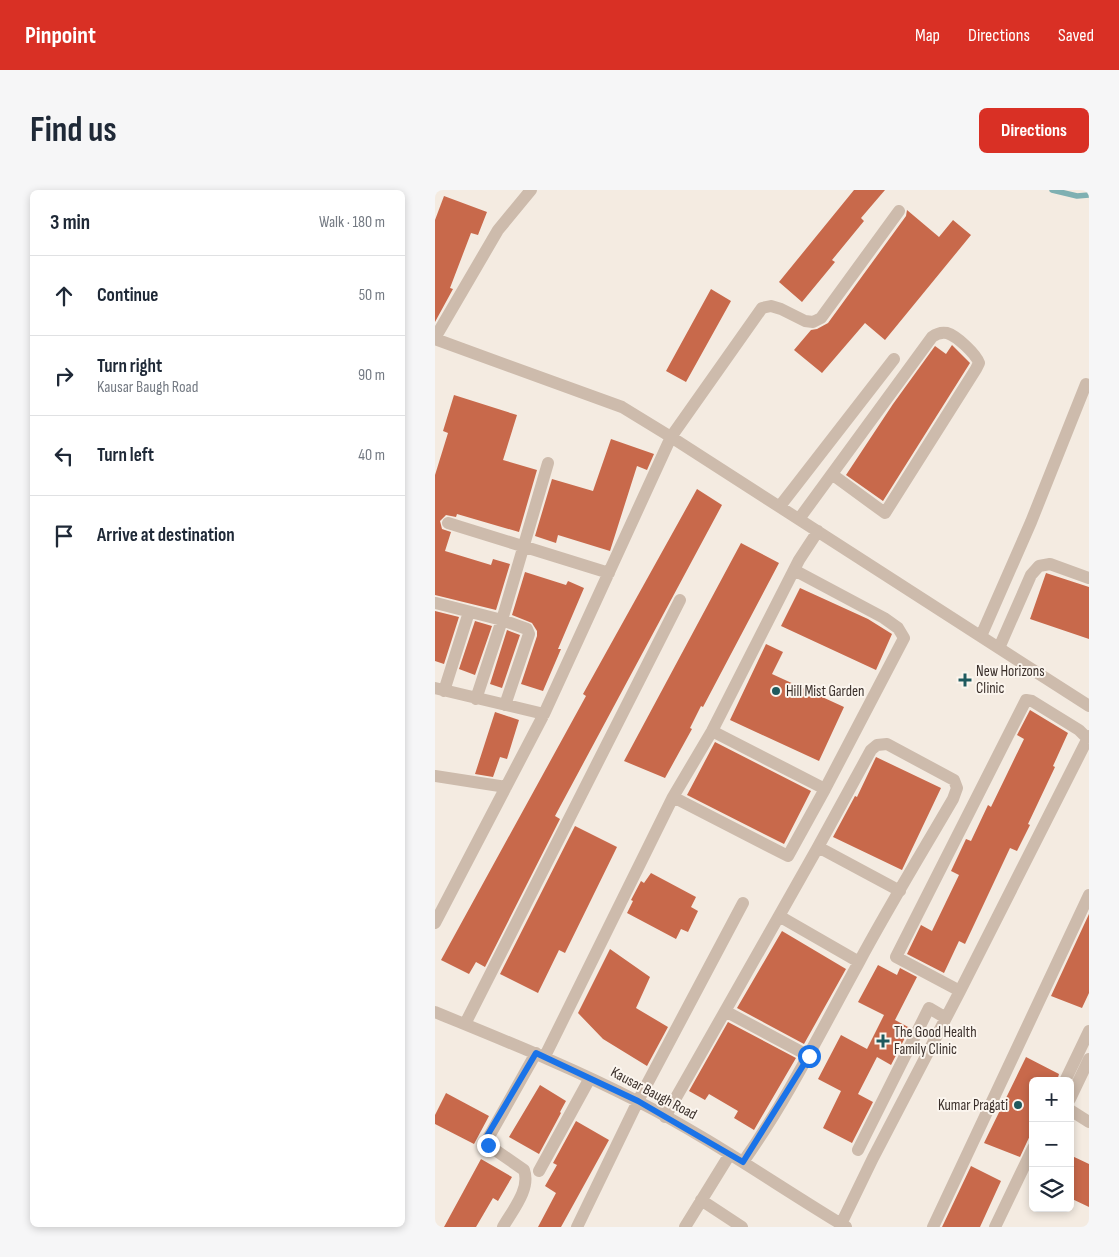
<!DOCTYPE html>
<html lang="en">
<head>
<meta charset="utf-8">
<style>
  body { margin:0; font-family:"Sofia Sans Condensed",sans-serif; background:#f6f6f7; color:#1f2937 }
  .controls { position:absolute; right:15px; bottom:15px; display:grid; overflow:hidden; border-radius:8px; box-shadow:0 2px 8px #0003 }
  .controls button { width:45px; height:45px; display:grid; place-items:center; padding:0; border:0; border-bottom:1px solid #e0e1e3; background:#fff; color:#1f2937; font:25px sans-serif }
  .stop { position:absolute; width:15px; height:15px; margin:-11px; border:4px solid #1a73e8; border-radius:50%; background:#fff }
  .stop.end { background:#1a73e8; border-color:#fff; box-shadow:0 1px 5px #0008 }
  .list { margin:0; padding:0; list-style:none }
  h2 { display:flex; justify-content:space-between; align-items:center; height:65px; margin:0; padding:0 20px; font-size:21px }
  h2 small { font-size:16px; font-weight:400; color:#747a83 }
  .list li { display:grid; grid-template-columns:32px 1fr auto; gap:15px; align-items:center; box-sizing:border-box; height:80px; padding:0 20px; border-top:1px solid #e0e1e3 }
  .list b { display:block; font-size:19px; white-space:nowrap }
  .list p { margin:0; font-size:16px; white-space:nowrap; color:#747a83 }
  .list em { font-size:16px; font-style:normal; color:#747a83 }
  .icon { flex:none; width:28px; height:28px; fill:none; stroke:currentColor; stroke-width:2; stroke-linecap:round; stroke-linejoin:round }
  .map { position:relative; flex:none; width:654px; height:1037px; overflow:hidden; border-radius:8px }
  header { display:flex; align-items:center; gap:30px; box-sizing:border-box; height:70px; padding:0 25px; background:#d93025; color:#fff }
  header strong { font-size:24px }
  nav { display:flex; gap:28px; margin-inline-start:auto; font-size:18px }
  .intro { display:flex; align-items:center; justify-content:space-between; box-sizing:border-box; height:120px; padding:0 30px }
  h1 { margin:0; font-size:35px }
  .button { padding:12px 22px; border-radius:8px; background:#d93025; color:#fff; font-size:18px; font-weight:700 }
  main { display:flex; gap:30px; padding:0 30px }
  aside { flex:1; background:#fff; border-radius:8px; box-shadow:0 2px 8px #0003 }
  .map>svg:first-child { display:block }
  .lines { fill:none; stroke-linecap:round; stroke-linejoin:round }
  .stream { stroke:#7fb0b2; stroke-width:5.5 }
  .building { fill:#c8694b }
  .minor { stroke:#cdbbac; stroke-width:12 }
  .route { stroke:#1a73e8; stroke-width:6 }
  .poi-dot { fill:#1f5a5e; stroke:#fbf5ee; stroke-width:2 }
  .labels { text-anchor:middle; stroke-width:4; stroke-linejoin:round; paint-order:stroke }
  .poi-label { font-size:15px; fill:#3b302b; stroke:#fbf5ee; text-anchor:start }
  .street-label { font-size:15px; fill:#3b302b; stroke:#fbf5ee }
</style>
</head>
<body>
<header>
<strong>Pinpoint</strong>
<nav><a>Map</a><a>Directions</a><a>Saved</a></nav>
</header>
<div class="intro"><h1>Find us</h1><a class="button">Directions</a></div>
<main>
<aside>
<h2>3 min<small>Walk · 180 m</small></h2>
<ul class="list">
<li><svg class="icon" aria-label="ahead" viewBox="0 0 24 24"><path d="M12 20V5M6 11l6-6 6 6"/></svg><div><b>Continue</b></div><em>50 m</em></li>
<li><svg class="icon" aria-label="right" viewBox="0 0 24 24"><path d="M7 20v-9h11M14 6l5 5-5 5"/></svg><div><b>Turn right</b><p>Kausar Baugh Road</p></div><em>90 m</em></li>
<li><svg class="icon" aria-label="left" viewBox="0 0 24 24"><path d="M17 20v-9H6M10 6l-5 5 5 5"/></svg><div><b>Turn left</b></div><em>40 m</em></li>
<li><svg class="icon" aria-label="arrive" viewBox="0 0 24 24"><path d="M6 21V4h12l-3 4 3 4H6"/></svg><div><b>Arrive at destination</b></div></li>
</ul>
</aside>
<div class="map">
<svg width="654" height="1037" viewBox="0 0 654 1037">
  <rect width="100%" height="100%" fill="#f4ebe1"/>
  <g class="lines">
    <path class="stream" d="M 617,0 L 642,6 L 654,5"/>
  </g>
  <path class="building" d="M 419,0 L 450,0 L 426,28 L 429,31 L 397,70 L 400,72 L 367,112 L 344,92 Z
    M 9,6 L 52,22 L 43,45 L 36,43 L 15,98 L 18,99 L 0,132 L 0,30 Z
    M 472,20 L 504,47 L 518,30 L 536,45 L 450,150 L 430,133 L 387,183 L 359,160 L 376,140 L 382,139 L 393,133 L 471,26 Z
    M 276,99 L 296,111 L 251,192 L 231,181 Z
    M 517,155 L 535,173 L 448,311 L 411,285 L 458,214 L 500,156 L 511,164 Z
    M 19,205 L 82,225 L 68,270 L 102,280 L 84,342 L 22,324 L 21,327 L 11,325 L 5,331 L 7,339 L 16,342 L 10,361 L 56,375 L 58,369 L 75,374 L 61,420 L 0,405 L 0,285 L 13,243 L 8,241 Z
    M 176,249 L 219,264 L 212,280 L 202,276 L 175,361 L 123,345 L 121,353 L 100,346 L 117,289 L 158,301 Z
    M 262,299 L 287,315 L 120,626 L 125,629 L 50,777 L 41,772 L 34,784 L 6,770 L 151,506 L 148,504 Z
    M 306,353 L 344,373 L 268,517 L 266,516 L 255,538 L 257,539 L 230,588 L 189,571 Z
    M 90,382 L 131,395 L 133,391 L 149,398 L 123,459 L 126,459 L 108,501 L 86,494 L 102,446 L 102,441 L 97,433 L 77,425 Z
    M 611,383 L 654,397 L 654,449 L 595,429 Z
    M 365,398 L 433,429 L 457,444 L 441,480 L 346,436 Z
    M 0,421 L 24,427 L 9,474 L 0,471 Z
    M 40,431 L 57,436 L 40,485 L 24,479 Z
    M 72,440 L 85,445 L 67,498 L 55,494 Z
    M 331,454 L 348,462 L 337,484 L 409,517 L 384,571 L 295,530 Z
    M 595,520 L 633,543 L 618,576 L 620,577 L 593,634 L 595,635 L 582,661 L 575,658 L 530,754 L 524,751 L 509,783 L 472,764 L 486,735 L 497,741 L 524,685 L 516,681 L 531,649 L 536,651 L 553,615 L 556,617 L 589,549 L 582,545 Z
    M 60,522 L 84,530 L 72,569 L 65,567 L 58,587 L 40,584 Z
    M 280,552 L 376,601 L 349,654 L 252,605 Z
    M 441,567 L 506,598 L 467,680 L 398,647 L 420,606 L 422,607 Z
    M 140,636 L 182,657 L 130,763 L 124,760 L 103,803 L 65,784 Z
    M 216,683 L 261,707 L 256,717 L 263,721 L 253,742 L 246,739 L 241,749 L 192,723 L 198,711 L 196,710 L 206,691 L 209,693 Z
    M 654,724 L 654,803 L 647,818 L 616,806 Z
    M 347,741 L 411,779 L 369,854 L 302,818 Z
    M 175,759 L 215,787 L 201,818 L 233,837 L 212,876 L 168,849 L 143,823 Z
    M 443,775 L 462,785 L 465,778 L 482,787 L 460,830 L 475,838 L 456,875 L 442,867 L 423,904 L 438,912 L 417,953 L 388,938 L 406,901 L 383,889 L 406,845 L 432,859 L 449,825 L 423,812 Z
    M 293,832 L 361,868 L 319,940 L 299,928 L 303,921 L 274,904 L 270,910 L 254,901 Z
    M 591,867 L 624,884 L 622,891 L 598,891 L 598,939 L 585,967 L 549,953 Z
    M 105,895 L 131,911 L 125,922 L 126,923 L 104,964 L 74,947 Z
    M 11,903 L 54,926 L 39,954 L 0,934 L 0,925 Z
    M 141,931 L 174,950 L 126,1037 L 103,1037 L 121,1003 L 110,996 L 122,975 L 118,973 Z
    M 635,965 L 654,974 L 654,1017 L 635,1008 Z
    M 46,969 L 77,987 L 63,1011 L 58,1008 L 41,1037 L 9,1037 Z
    M 536,976 L 566,991 L 545,1037 L 507,1037 Z"/>
  <g class="lines">
    <path class="minor" d="M 0,148 L 63,40 L 96,0
      M 0,149 L 187,217 L 236,247 L 654,516
      M 345,316 L 459,169
      M 364,329 L 497,147 C 501,144 507,142 512,143 C 522,146 541,164 544,173 L 541,179 L 450,323 L 398,285
      M 13,333 L 174,383
      M 1,413 L 67,430 L 92,439 L 94,444 L 70,515
      M 546,446 L 596,332 L 651,194
      M 564,458 L 596,385 L 604,376 L 615,374 L 654,388
      M 0,498 L 109,524
      M 9,501 L 34,422
      M 41,509 L 67,430 L 113,273
      M 277,541 L 390,599
      M 0,586 L 71,597
      M 238,607 L 353,666 L 390,599 L 469,448 L 463,438 L 449,428 L 359,380
      M 383,657 L 344,726 L 424,772
      M 0,733 L 109,524 L 236,247 L 327,118 L 336,116 L 346,119 L 370,131 L 378,132 L 386,128 L 464,21
      M 525,801 L 461,767 L 591,510 L 597,511 L 644,540 L 652,548
      M 290,821 L 374,866
      M 0,822 C 68,850 136,877 202,911 C 275,948 341,995 411,1037
      M 30,834 L 245,410
      M 110,866 L 238,607 L 277,541 L 364,370 L 383,341
      M 630,891 L 654,841
      M 635,909 L 654,869
      M 635,920 L 654,932
      M 230,927 L 344,726
      M 423,960 L 494,818 L 511,828
      M 308,972 C 352,910 386,841 423,774 C 453,718 486,664 518,609 L 522,598 L 519,590 L 452,554 L 442,555 L 436,560 L 383,657 L 465,701
      M 104,981 L 155,888
      M 266,1010 L 307,1037
      M 406,1034 L 438,968 L 525,801 L 654,546
      M 68,1037 C 77,1021 96,999 89,980 L 53,955 L 52,950 L 101,863
      M 142,1037 L 203,911 L 308,713
      M 250,1037 L 295,964
      M 498,1037 L 654,705
      M 560,1037 L 598,958"/>
  </g>
  <g class="lines">
    <path class="route" d="M 53,955 L 52,946 L 101,863 L 203,911 L 308,972 L 374,866"/>
  </g>
  <g class="poi-dot">
    <path d="M527.5 482.5h5v5h5v5h-5v5h-5v-5h-5v-5h5z"/>
    <circle cx="341" cy="501" r="5"/>
    <path d="M445.5 843.5h5v5h5v5h-5v5h-5v-5h-5v-5h5z"/>
    <circle cx="583" cy="915" r="5"/>
  </g>
  <g class="labels">
    <g class="poi-label">
      <text x="541" y="486">New Horizons<tspan x="541" dy="17">Clinic</tspan></text>
      <text x="351" y="506">Hill Mist Garden</text>
      <text x="459" y="847">The Good Health<tspan x="459" dy="17">Family Clinic</tspan></text>
      <text x="573" y="920" text-anchor="end">Kumar Pragati</text>
    </g>
    <g class="street-label">
      <text transform="translate(219 903) rotate(28)" y="5">Kausar Baugh Road</text>
    </g>
  </g>
</svg>
<div class="controls">
<button>+</button>
<button>−</button>
<button><svg class="icon" aria-label="layers" viewBox="0 0 24 24"><path d="M12 4l9 5-9 5-9-5zM3 14l9 5 9-5"/></svg></button>
</div>
<div class="stop" style="left:374px;top:866px"></div>
<div class="stop end" style="left:53px;top:955px"></div>
</div>
</main>
</body>
</html>
